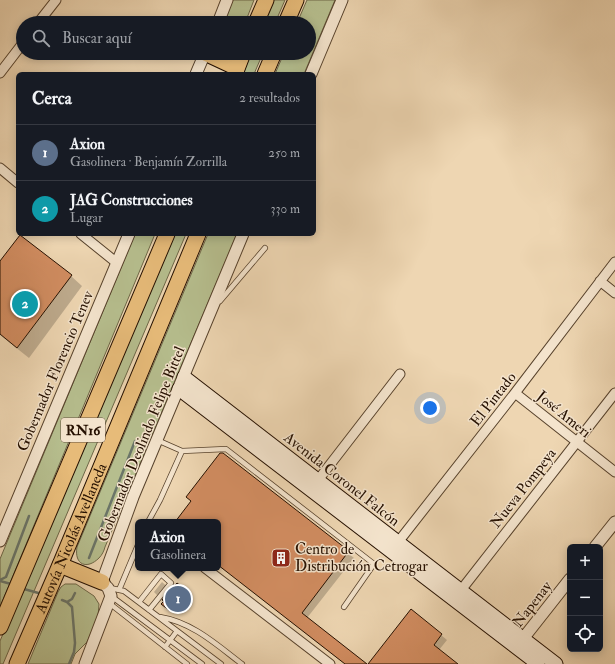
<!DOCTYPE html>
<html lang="es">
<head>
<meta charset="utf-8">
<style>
  body { margin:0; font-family:"IM FELL Double Pica",serif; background:#242831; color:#f1f3f6 }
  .controls { position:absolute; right:12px; bottom:12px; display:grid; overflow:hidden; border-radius:6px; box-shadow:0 2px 10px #0003 }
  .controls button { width:36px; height:36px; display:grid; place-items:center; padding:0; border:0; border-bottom:1px solid #363941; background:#171b24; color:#f1f3f6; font:20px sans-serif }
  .you { position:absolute; left:430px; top:408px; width:14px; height:14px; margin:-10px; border:3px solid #fff; border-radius:50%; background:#1a73e8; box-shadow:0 0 0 6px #1a73e833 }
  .badge { display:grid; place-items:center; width:26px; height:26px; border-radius:50%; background:#8c9099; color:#fff; font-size:13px; font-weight:700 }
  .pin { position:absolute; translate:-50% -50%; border:2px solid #fff; box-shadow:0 1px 4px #0006 }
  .popup { position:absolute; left:135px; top:519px; width:86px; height:52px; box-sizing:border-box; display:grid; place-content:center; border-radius:6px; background:#171b24; filter:drop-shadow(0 1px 3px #0005); font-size:13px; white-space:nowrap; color:#9ea1a6 }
  .popup b { font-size:15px; color:#f1f3f6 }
  .popup::after { content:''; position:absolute; left:50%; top:100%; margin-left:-8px; border:8px solid transparent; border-top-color:#171b24 }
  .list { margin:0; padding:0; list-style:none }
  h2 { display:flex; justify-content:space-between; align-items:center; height:52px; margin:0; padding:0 16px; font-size:17px }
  h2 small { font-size:13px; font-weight:400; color:#9ea1a6 }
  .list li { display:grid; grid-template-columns:26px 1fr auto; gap:12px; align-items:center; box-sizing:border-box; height:56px; padding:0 16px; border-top:1px solid #363941 }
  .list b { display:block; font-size:15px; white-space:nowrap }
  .list p { margin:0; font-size:13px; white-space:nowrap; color:#9ea1a6 }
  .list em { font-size:13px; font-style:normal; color:#9ea1a6 }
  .icon { flex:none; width:22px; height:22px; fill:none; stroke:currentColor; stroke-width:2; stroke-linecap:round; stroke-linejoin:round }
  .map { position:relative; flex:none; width:615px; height:664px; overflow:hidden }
  .search { position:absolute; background:#171b24; box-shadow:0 2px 10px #0003; left:16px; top:16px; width:300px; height:44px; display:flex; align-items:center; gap:10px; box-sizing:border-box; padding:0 14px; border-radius:22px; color:#9ea1a6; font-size:15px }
  .panel { position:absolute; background:#171b24; box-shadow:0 2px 10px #0003; left:16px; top:72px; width:300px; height:164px; border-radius:6px }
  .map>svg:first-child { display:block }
  .green { fill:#b6be8e; stroke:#6e6747 }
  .shadow { fill:#0003 }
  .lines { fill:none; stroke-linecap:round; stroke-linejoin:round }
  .stream { stroke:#6b7568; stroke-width:2.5 }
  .building { fill:#d28d61; stroke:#251000 }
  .service-casing { stroke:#57422c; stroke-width:6 }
  .minor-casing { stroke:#57422c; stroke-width:11 }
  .tertiary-casing { stroke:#57422c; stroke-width:13 }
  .secondary-casing { stroke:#251000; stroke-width:15 }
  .trunk-casing { stroke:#251000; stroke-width:17 }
  .service { stroke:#f4e4cd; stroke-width:4.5 }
  .minor { stroke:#f4e4cd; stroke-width:9 }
  .tertiary { stroke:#f4e4cd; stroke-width:11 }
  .secondary { stroke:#f4e4cd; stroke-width:13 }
  .trunk { stroke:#e7bb79; stroke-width:15 }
  .labels { text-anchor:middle; stroke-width:3; stroke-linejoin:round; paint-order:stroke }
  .shield { fill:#f4e4cd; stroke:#63503e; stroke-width:1 }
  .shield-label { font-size:14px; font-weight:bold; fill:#251000 }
  .street-label { font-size:15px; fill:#251000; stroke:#f4e4cd }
  .poi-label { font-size:15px; fill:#251000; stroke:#f4e4cd; text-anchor:start }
</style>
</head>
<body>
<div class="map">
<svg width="615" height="664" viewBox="0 0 615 664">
  <rect width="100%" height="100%" fill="#eed6b2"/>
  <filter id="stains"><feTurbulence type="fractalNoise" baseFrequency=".005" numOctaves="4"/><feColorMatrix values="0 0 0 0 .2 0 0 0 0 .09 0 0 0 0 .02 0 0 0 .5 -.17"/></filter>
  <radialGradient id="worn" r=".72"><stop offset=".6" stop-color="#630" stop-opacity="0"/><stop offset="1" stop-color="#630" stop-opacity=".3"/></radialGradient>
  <path class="green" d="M 233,0 L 254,0 L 245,23 L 223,23 Z
    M 273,0 L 285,0 L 275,23 L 264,23 Z
    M 307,0 L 335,0 L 304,74 L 275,74 L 284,53 L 309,53 L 309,23 L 297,23 Z
    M 251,53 L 263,53 L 254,74 L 242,74 Z
    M 135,234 L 155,234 L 0,607 L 0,559 Z
    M 174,234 L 186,234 L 3,664 L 0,664 L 0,641 Z
    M 208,234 L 237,234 L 105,547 C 104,551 102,555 99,558 C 87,570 74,565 77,547 Z
    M 65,584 L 76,584 L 94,596 L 99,604 L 98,617 L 87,642 L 75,654 L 71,664 L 28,664 L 58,592 L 61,587 Z"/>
  <path class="shadow" d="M 0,262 L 71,276 L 82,286 L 29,358 L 0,335 Z
    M 222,454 L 354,558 L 307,618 L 366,664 L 345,664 L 218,565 L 218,522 L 176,522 L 192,501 Z
    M 162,582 L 172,591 L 177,584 L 187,592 L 172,612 L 164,606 L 164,602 L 154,592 Z
    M 411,610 L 447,640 L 439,650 L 457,664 L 370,664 Z"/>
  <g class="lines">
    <path class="stream" d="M 89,558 L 135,441
      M 0,580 L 6,577 L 29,516
      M 0,581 L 11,584
      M 24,589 L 42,594
      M 62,600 L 67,602 L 72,607 L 75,643 L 74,652 L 69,664
      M 67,602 L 72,599 L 75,593"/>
  </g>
  <path class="building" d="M 20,235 L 72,275 L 17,348 L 0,334 L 0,261 Z
    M 220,453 L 223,453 L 349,551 L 302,613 L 367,664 L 345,664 L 218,565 L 218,522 L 175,522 L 191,501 L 186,497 Z
    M 177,583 L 186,590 L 170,611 L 161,604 L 164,601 L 162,600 Z
    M 411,609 L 442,634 L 434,645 L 458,664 L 368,664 Z"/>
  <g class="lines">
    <g class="service-casing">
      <path id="service" d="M 220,301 L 265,248
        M 157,440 L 182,451 L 226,449 L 374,564 L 344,607
        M 148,522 L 160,500 L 182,451
        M 110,588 L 124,591 L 221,664
        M 119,590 L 138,545
        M 111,596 L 202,664
        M 139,602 L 161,574 L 171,583 L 149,610
        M 109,603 L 187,664
        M 160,617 C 192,622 217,645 242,664
        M 165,647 L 177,631"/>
    </g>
    <g class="minor-casing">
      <path id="minor" d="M 38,23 L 56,0
        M 0,73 L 23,43
        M 0,168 L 18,183
        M 81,234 L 117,263
        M 600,281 L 615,293
        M 515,393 L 615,472
        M 315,484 L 400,374
        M 395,546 L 515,393 L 615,262
        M 205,568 L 330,664
        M 458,594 L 615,393"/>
    </g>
    <g class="tertiary-casing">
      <path id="tertiary" d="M 218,23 L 227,0
        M 196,74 L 205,53
        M 311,74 L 342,0
        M 0,541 L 129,234
        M 595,547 L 615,522
        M 518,645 L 570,579
        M 85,664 L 111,596 L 108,588 L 102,582 L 133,497 L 243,234"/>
    </g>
    <g class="secondary-casing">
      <path id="secondary" d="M 184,377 L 556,664
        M 179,389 L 538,664"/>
    </g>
    <g class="trunk-casing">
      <g id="trunk">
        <path d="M 256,23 L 266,0"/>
        <path d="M 286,23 L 296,0"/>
        <path d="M 205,53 L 237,68"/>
        <path d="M 235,74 L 243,53"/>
        <path d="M 265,74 L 274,53"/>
        <path d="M 60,565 L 102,582"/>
        <path d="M 0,627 L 167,234"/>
        <path id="s1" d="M 17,664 L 60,565 L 198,234"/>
      </g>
    </g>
    <use href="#service" class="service"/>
    <use href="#minor" class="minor"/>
    <use href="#tertiary" class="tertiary"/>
    <use href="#secondary" class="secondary"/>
    <use href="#trunk" class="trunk"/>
  </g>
  <defs>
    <g id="building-square" transform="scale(1)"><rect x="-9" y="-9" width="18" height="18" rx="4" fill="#8f2418" stroke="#f4e4cd"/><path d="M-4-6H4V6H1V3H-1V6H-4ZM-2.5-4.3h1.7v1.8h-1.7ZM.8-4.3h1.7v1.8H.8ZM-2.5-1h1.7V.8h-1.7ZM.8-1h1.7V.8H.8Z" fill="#fff"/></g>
  </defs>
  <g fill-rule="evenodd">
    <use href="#building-square" x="281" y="558"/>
  </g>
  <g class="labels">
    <rect class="shield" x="61" y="418" width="44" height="24" rx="3"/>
    <g class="shield-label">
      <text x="83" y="435">RN16</text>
    </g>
    <g class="street-label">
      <text transform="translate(55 371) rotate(-67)" y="5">Gobernador Florencio Tenev</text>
      <text transform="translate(493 399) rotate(-52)" y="5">El Pintado</text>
      <text transform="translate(564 414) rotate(39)" y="5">José Ameri</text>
      <text transform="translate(141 444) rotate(-68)" y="5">Gobernador Deolindo Felipe Bittel</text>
      <text transform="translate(342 479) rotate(38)" y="5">Avenida Coronel Falcón</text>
      <text transform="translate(523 488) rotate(-52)" y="5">Nueva Pompeya</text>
      <text dy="5" stroke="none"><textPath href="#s1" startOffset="137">Autovía Nicolás Avellaneda</textPath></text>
      <text transform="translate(532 604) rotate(-52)" y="5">Napenay</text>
    </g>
    <g class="poi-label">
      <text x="295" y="554">Centro de<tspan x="295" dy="17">Distribución Cetrogar</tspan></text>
    </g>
  </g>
  <rect width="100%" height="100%" filter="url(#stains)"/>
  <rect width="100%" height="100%" fill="url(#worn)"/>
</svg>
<div class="controls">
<button>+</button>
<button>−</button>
<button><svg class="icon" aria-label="locate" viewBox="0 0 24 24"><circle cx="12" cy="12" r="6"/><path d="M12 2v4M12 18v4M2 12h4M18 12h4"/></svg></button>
</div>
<div class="you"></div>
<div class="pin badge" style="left:178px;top:599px;background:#5c6f8a">1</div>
<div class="popup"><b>Axion</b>Gasolinera</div>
<div class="pin badge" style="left:25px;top:304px;background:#0f9aa8">2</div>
<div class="search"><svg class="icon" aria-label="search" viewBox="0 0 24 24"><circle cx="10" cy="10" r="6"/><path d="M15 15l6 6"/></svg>Buscar aquí</div>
<section class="panel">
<h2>Cerca<small>2 resultados</small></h2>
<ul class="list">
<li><span class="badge" style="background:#5c6f8a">1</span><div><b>Axion</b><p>Gasolinera · Benjamín Zorrilla</p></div><em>250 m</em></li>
<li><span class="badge" style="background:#0f9aa8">2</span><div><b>JAG Construcciones</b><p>Lugar</p></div><em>330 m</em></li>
</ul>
</section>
</div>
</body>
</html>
